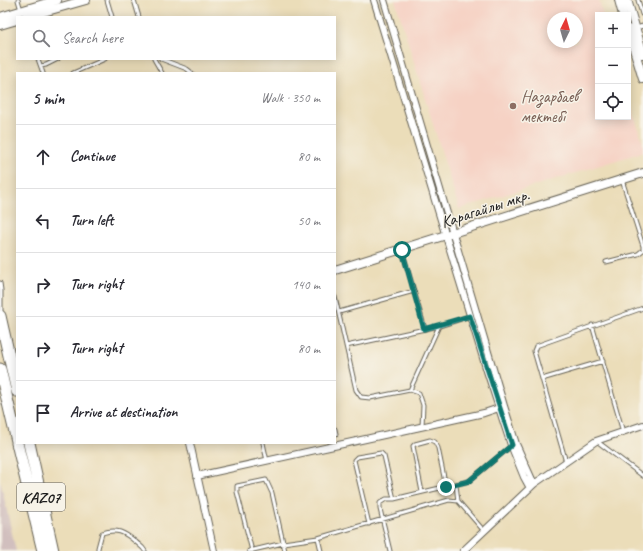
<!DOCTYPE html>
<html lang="en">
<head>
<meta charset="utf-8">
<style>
  body { margin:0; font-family:Caveat,sans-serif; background:#f7f7f7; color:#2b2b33 }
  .controls { position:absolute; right:12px; top:12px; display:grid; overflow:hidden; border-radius:0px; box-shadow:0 2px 10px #0003 }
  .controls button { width:36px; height:36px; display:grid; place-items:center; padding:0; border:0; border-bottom:1px solid #e1e1e2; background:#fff; color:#2b2b33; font:20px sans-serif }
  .compass { position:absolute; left:547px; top:12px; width:36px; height:36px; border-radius:50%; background:#fff; box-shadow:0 2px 10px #0003; rotate:5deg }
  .stop { position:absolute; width:12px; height:12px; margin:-9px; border:3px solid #0f766e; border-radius:50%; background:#fff }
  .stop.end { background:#0f766e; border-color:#fff; box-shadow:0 1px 4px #0008 }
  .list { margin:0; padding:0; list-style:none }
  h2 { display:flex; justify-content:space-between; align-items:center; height:52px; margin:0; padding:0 16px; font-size:17px }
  h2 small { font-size:13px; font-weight:400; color:#7c7c81 }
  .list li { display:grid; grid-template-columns:26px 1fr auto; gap:12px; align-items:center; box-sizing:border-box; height:64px; padding:0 16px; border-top:1px solid #e1e1e2 }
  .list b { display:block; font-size:15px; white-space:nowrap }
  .list em { font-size:13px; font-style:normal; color:#7c7c81 }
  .icon { flex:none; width:22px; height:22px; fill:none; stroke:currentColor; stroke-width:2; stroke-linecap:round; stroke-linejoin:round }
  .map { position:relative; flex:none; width:643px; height:551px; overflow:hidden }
  .search { position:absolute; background:#fff; box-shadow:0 2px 10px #0003; left:16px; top:16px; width:320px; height:44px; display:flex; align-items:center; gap:10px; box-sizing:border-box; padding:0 14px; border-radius:0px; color:#7c7c81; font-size:15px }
  .panel { position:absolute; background:#fff; box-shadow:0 2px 10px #0003; left:16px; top:72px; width:320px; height:372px; border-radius:0px }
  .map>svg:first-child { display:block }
  .built { fill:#f6d2c4; fill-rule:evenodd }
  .industrial { fill:#d1bfbe }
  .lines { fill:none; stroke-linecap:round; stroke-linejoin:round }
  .lane-casing { stroke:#646053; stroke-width:5 }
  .street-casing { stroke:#646053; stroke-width:8 }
  .secondary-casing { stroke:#646053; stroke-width:10 }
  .highway-casing { stroke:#646053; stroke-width:13 }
  .lane { stroke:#fff; stroke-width:3 }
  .street { stroke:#fff; stroke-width:6 }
  .secondary { stroke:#fff; stroke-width:8 }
  .highway { stroke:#fff; stroke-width:11 }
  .route { stroke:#0f766e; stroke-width:5 }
  .education-dot { fill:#8d6e63; stroke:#f7f3e8; stroke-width:1.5 }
  .labels { text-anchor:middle; stroke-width:3; stroke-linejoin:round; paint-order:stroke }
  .shield { fill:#f7f3e8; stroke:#5e5c59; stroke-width:1 }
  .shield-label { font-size:16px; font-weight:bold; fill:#1c1c1c }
  .education-label { font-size:17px; fill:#785e54; stroke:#f7f3e8; text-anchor:start }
  .street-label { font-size:17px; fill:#1c1c1c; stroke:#f7f3e8 }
</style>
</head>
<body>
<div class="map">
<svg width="643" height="551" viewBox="0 0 643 551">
  <rect width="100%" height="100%" fill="#f7f3e8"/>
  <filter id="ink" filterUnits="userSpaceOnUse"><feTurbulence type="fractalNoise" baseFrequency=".025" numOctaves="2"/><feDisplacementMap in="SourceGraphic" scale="8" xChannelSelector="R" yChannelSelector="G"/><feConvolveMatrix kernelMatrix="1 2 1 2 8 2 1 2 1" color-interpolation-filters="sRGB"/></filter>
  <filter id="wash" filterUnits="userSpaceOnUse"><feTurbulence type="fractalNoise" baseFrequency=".012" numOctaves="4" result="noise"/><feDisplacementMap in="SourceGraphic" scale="16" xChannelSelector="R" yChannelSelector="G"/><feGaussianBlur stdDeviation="0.9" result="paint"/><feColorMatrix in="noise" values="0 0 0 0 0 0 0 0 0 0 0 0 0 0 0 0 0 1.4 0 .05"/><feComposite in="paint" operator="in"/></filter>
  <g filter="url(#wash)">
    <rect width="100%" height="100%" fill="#ebddb9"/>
    <path class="built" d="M 395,0 L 599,0 L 603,15 L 598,15 L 598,117 L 628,117 L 628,95 L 643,144 L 643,152 L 459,209 ZM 553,18 L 577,18 L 577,42 L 553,42 Z"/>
    <path class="industrial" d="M 0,480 L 16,551 L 0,551 Z"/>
  </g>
  <g filter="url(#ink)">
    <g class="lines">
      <g class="lane-casing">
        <path id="lane" d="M 18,0 L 21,10
          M 107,0 L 112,17
          M 134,0 L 139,17
          M 638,0 L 642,14
          M 636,28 L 643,26
          M 38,59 L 43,73
          M 154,59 L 162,73
          M 161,59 L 187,69 L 192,73
          M 41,66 L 46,65 L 58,59
          M 73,73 L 105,59
          M 622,180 L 643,246
          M 402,250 L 425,329
          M 606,262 L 638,254 L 643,250 L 643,247
          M 0,283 L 1,290 L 1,313
          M 335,297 L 356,390 L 361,397 L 370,398 L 410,390 L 439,326
          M 339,312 L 414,291
          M 592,325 L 623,432
          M 346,346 L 439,326 L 470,316
          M 542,379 L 603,361
          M 410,390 L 419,393 L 423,405 L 422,426
          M 335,429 L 336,434
          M 598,442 L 643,476
          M 263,443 L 267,461
          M 566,462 L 534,351 L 536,346 L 643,308
          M 456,485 L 458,501
          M 422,492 L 413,446 L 415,444 L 430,440 L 435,442 L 438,448 L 446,487
          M 369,524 L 354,460 L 357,457 L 381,453 L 384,456 L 394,499
          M 318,538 L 321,551
          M 98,551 L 98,548 L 102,533 C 117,528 124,532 136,542 C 139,545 143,547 145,551
          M 249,551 L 283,543 L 318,538 L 449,500 L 458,501 L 484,531
          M 252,551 L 237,492 L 237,486 L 266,480 L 272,493 L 285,551
          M 390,551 L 380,509 L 380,503 L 386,499 L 394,499 L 469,481 L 511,446"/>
      </g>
      <g class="street-casing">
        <path id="street" d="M 374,0 L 487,371 L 511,445 L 524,477 L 530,488
          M 384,0 L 504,406 L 516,444 L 534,484
          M 190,443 L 214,551
          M 197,476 L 484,413 L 502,407
          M 463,551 L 534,484 L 596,441 L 643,425"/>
      </g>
      <g class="secondary-casing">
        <path id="secondary" d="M 619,0 L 623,15
          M 627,0 L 643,54
          M 0,17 L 57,0
          M 26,17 L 86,0
          M 0,25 L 17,20
          M 628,29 L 643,79
          M 335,270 L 643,173"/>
      </g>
      <g class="highway-casing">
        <path id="highway" d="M 0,316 L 17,391
          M 0,369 L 17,441
          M 17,443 L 43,551
          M 29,443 L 53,551"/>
      </g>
      <use href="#lane" class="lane"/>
      <use href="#street" class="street"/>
      <use href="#secondary" class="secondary"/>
      <use href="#highway" class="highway"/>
    </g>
  </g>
  <g class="lines" filter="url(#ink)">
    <path class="route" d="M 402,250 L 424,329 L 470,316 L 512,445 L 469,481 L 446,487"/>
  </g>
  <circle class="education-dot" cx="513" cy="106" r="4"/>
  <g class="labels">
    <rect class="shield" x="17" y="483" width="48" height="28" rx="3"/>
    <g class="shield-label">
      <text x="41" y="503">KAZ07</text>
    </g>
    <g class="education-label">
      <text x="521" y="102">Назарбаев<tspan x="521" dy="20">мектебі</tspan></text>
    </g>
    <g class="street-label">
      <text transform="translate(485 208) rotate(-18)" y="6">Карагайлы мкр.</text>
    </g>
  </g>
</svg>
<div class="controls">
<button>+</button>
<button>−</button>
<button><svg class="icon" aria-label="locate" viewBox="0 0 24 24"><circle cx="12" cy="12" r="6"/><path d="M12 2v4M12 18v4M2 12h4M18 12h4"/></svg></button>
</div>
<svg class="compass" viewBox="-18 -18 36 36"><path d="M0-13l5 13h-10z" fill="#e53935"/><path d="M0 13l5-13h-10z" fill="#7c7c81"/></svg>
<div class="stop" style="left:402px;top:250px"></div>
<div class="stop end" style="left:446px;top:487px"></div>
<div class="search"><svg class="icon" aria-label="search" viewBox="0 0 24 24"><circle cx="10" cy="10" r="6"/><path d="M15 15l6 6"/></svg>Search here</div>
<section class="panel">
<h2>5 min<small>Walk · 350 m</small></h2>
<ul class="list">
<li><svg class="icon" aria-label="ahead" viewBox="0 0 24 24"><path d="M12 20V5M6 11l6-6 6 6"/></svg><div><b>Continue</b></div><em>80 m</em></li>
<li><svg class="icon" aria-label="left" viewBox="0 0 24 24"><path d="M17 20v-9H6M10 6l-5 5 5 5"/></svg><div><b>Turn left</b></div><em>50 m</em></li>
<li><svg class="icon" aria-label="right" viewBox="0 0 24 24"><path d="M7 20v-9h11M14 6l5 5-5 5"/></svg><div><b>Turn right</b></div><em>140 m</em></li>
<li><svg class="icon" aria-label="right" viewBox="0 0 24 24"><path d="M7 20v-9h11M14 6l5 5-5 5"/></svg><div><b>Turn right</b></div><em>80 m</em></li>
<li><svg class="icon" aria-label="arrive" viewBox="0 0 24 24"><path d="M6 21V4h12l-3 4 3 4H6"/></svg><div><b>Arrive at destination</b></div></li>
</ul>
</section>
</div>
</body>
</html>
